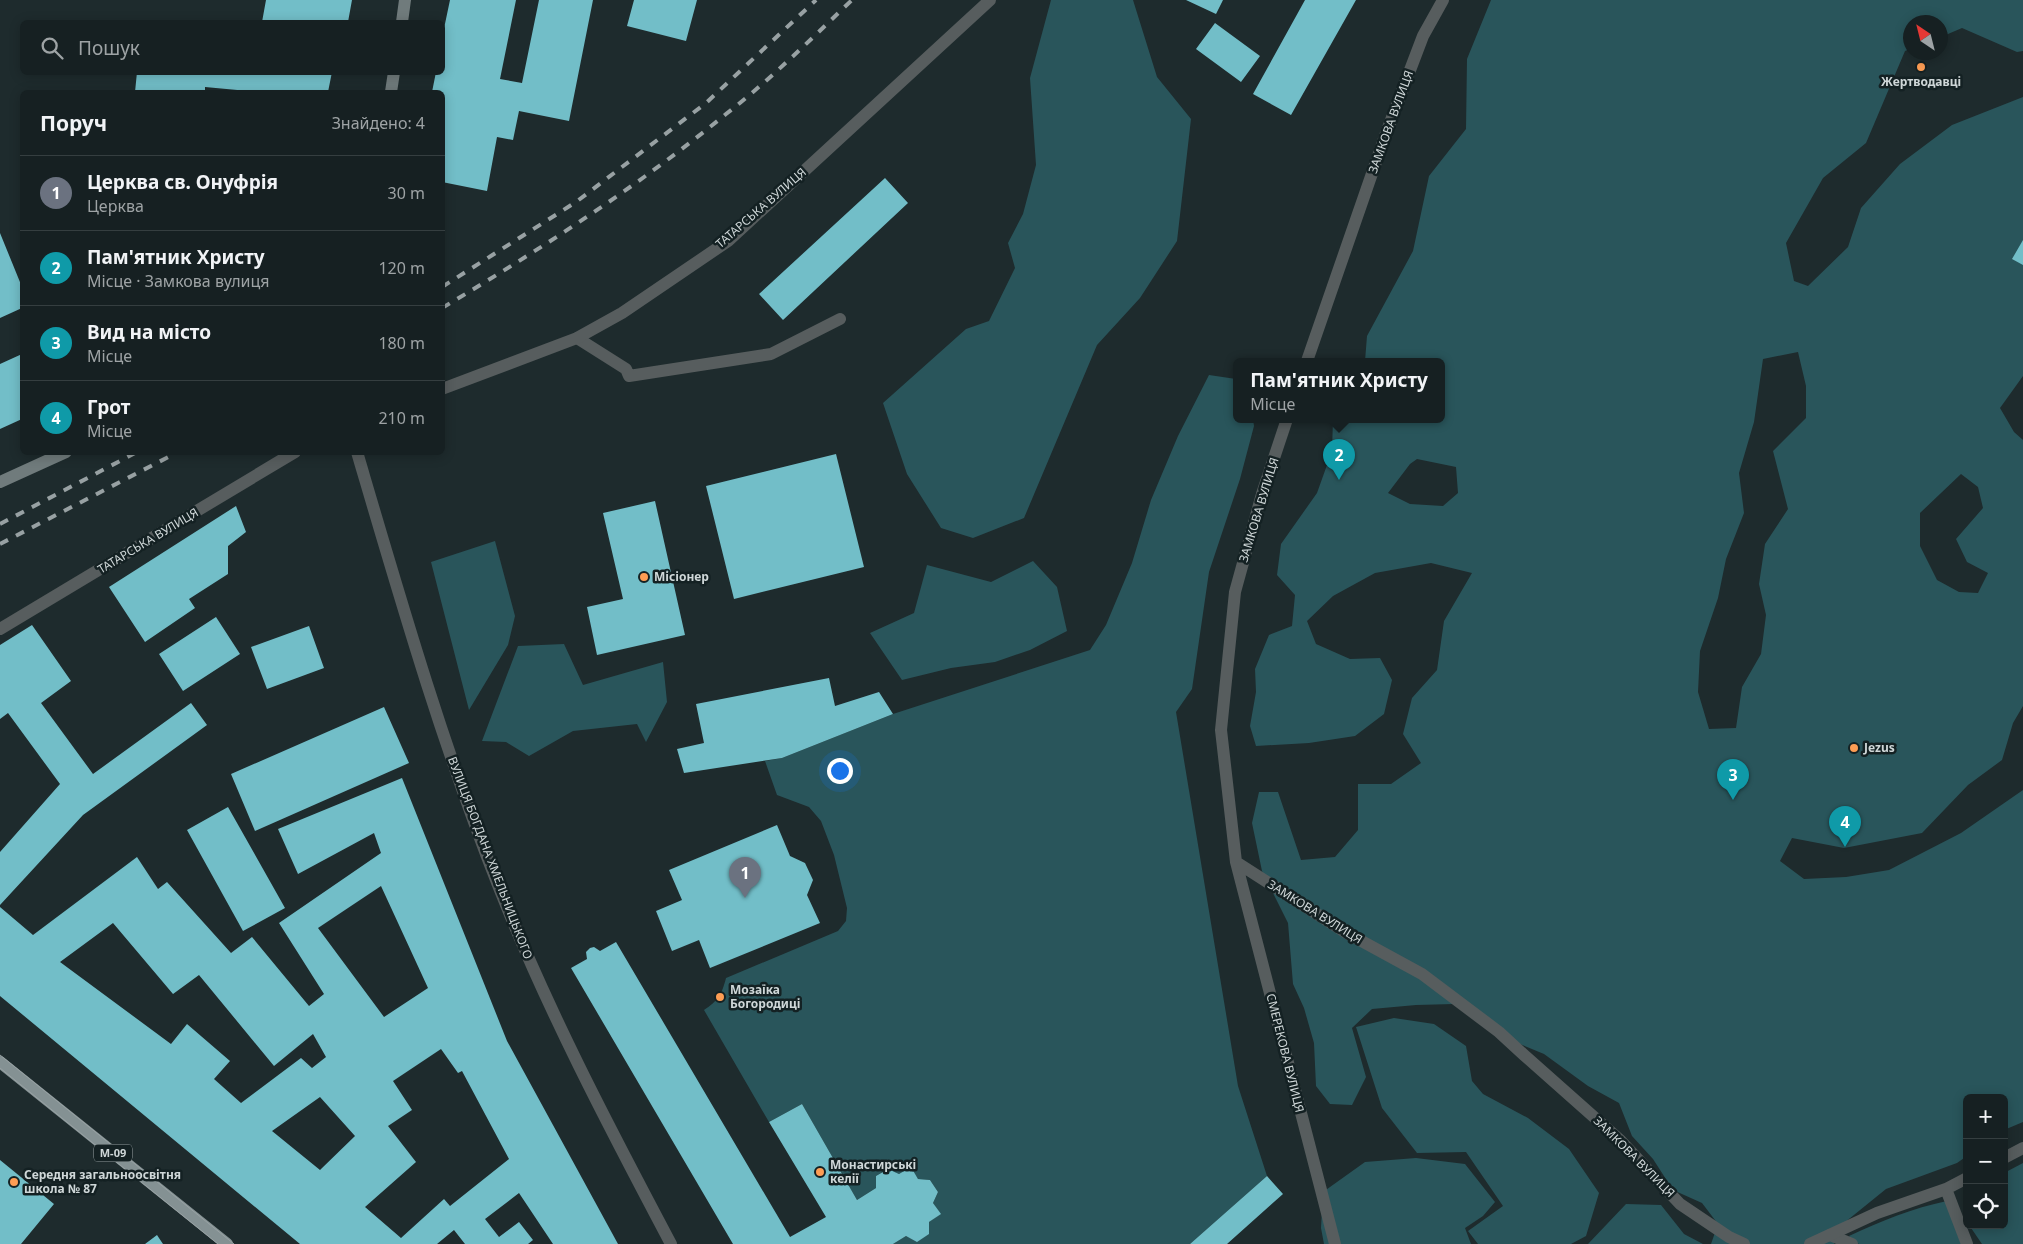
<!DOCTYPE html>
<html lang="uk">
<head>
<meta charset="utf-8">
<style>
  body { margin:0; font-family:"Noto Sans",sans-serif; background:#1f282a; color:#f1f3f6 }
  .controls { position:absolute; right:15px; bottom:15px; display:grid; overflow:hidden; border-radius:8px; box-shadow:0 2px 12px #0003 }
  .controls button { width:45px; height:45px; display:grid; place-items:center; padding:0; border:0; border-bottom:1px solid #353e40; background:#162022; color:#f1f3f6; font:25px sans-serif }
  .compass { position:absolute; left:1903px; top:15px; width:45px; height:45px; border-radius:50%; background:#162022; box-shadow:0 2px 12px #0003; rotate:325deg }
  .you { position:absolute; left:839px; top:770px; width:18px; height:18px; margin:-12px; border:4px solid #fff; border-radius:50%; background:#1a73e8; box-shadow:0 0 0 8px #1a73e833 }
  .badge { display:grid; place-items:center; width:32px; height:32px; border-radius:50%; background:#db2777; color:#fff; font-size:16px; font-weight:700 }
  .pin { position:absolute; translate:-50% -41px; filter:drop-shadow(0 1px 2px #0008) }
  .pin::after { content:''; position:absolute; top:26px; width:18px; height:15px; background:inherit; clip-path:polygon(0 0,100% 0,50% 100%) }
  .popup { position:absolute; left:1233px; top:358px; width:212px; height:65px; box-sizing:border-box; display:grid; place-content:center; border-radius:8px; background:#162022; filter:drop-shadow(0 1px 4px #0005); font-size:16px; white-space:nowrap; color:#9ea3a5 }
  .popup b { font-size:19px; color:#f1f3f6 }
  .popup::after { content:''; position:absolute; left:50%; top:100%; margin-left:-10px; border:10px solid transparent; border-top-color:#162022 }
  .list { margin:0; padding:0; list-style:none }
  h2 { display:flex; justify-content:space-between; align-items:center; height:65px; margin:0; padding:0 20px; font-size:21px }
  h2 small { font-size:16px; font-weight:400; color:#9ea3a5 }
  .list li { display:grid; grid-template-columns:32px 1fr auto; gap:15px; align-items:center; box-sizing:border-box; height:75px; padding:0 20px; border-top:1px solid #353e40 }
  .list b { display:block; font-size:19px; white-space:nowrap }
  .list p { margin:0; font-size:16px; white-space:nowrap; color:#9ea3a5 }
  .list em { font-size:16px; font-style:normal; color:#9ea3a5 }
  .icon { flex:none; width:28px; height:28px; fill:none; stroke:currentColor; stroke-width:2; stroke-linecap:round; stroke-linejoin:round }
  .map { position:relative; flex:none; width:2023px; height:1244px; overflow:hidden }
  .search { position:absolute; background:#162022; box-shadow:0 2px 12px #0003; left:20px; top:20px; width:425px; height:55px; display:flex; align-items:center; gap:12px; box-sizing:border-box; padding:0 18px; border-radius:8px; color:#9ea3a5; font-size:19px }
  .panel { position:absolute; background:#162022; box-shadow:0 2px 12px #0003; left:20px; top:90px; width:425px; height:365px; border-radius:8px }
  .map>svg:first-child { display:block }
  .green { fill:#29555b; fill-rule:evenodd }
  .building { fill:#72bec8; fill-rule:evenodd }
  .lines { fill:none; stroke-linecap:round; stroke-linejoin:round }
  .service { stroke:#575d5e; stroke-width:12 }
  .minor { stroke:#575d5e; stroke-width:12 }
  .secondary { stroke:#707b7c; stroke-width:12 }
  .primary { stroke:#849193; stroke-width:12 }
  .tram { stroke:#98a1a3; stroke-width:1 }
  .rail { stroke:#98a1a3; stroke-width:4; stroke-dasharray:9 9; stroke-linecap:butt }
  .poi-dot { fill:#fd9d54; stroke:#142123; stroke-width:2 }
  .labels { text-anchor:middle; stroke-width:5; stroke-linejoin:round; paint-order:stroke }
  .shield { fill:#142123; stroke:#97a0a2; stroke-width:1 }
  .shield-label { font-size:11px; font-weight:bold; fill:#cfd7d8 }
  .poi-label { font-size:12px; font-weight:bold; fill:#cfd7d8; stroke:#142123; text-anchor:start }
  .street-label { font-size:12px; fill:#cfd7d8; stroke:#142123 }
</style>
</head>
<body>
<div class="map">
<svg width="2023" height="1244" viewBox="0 0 2023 1244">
  <rect width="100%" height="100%" fill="#1e2b2d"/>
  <path class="green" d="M 1051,0 L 1133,0 L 1157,77 L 1191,119 L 1177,241 L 1140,298 L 1097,345 L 1024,518 L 973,538 L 941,528 L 907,474 L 883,403 L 966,329 L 989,321 L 1015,268 L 1008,243 L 1023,214 L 1036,165 L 1030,78 Z
    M 1491,0 L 2023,0 L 2023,51 L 2017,52 L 1962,28 L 1941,37 L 1940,22 L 1910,22 L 1910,49 L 1905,51 L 1866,143 L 1823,178 L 1786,243 L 1794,281 L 1808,286 L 1848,247 L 1861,208 L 1900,164 L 1952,125 L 2023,97 L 2023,376 L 2000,408 L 2014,432 L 2023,440 L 2023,706 L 2013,723 L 2002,760 L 1968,785 L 1922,833 L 1844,848 L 1792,838 L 1780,861 L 1804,879 L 1846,877 L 1889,870 L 1961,833 L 2023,790 L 2023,1122 L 2004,1130 L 2004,1098 L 1967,1098 L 1967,1156 L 1957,1163 L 1886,1189 L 1844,1223 L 1834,1244 L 1711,1244 L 1718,1224 L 1702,1203 L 1673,1190 L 1653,1159 L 1632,1136 L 1619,1103 L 1588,1086 L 1544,1054 L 1498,1035 L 1454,1004 L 1416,1005 L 1372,1009 L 1352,1028 L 1366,1077 L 1352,1105 L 1330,1104 L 1316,1086 L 1314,1043 L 1304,1008 L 1293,984 L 1288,923 L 1262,871 L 1252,823 L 1259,792 L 1278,792 L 1301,860 L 1335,857 L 1358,830 L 1358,784 L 1391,784 L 1421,763 L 1403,734 L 1412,698 L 1437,670 L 1444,621 L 1472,573 L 1431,563 L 1375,573 L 1333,596 L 1307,621 L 1316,644 L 1350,659 L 1380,658 L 1392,680 L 1384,714 L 1355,736 L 1309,743 L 1256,746 L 1250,726 L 1256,692 L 1255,669 L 1269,635 L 1292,626 L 1295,595 L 1277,575 L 1281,544 L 1317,493 L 1332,451 L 1333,419 L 1442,419 L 1442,361 L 1365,361 L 1367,336 L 1413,251 L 1429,176 L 1466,129 L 1467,59 ZM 1798,352 L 1806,386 L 1806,418 L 1773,451 L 1788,509 L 1765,544 L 1759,584 L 1766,615 L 1761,654 L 1742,687 L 1736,728 L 1709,729 L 1698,692 L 1700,651 L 1718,598 L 1726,559 L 1744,513 L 1739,473 L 1754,422 L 1763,359 ZM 1417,459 L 1456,467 L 1458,493 L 1443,506 L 1410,504 L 1388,493 L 1410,464 ZM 1961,474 L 1978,487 L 1983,508 L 1956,539 L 1967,562 L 1988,573 L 1978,593 L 1959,592 L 1937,580 L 1920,546 L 1920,513 Z
    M 1209,375 L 1236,379 L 1236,419 L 1253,419 L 1254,426 L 1240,479 L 1209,572 L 1192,689 L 1176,712 L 1238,1086 L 1267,1176 L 1190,1244 L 893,1244 L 906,1236 L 917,1241 L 929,1222 L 940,1214 L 933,1203 L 938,1192 L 930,1180 L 918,1179 L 911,1168 L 899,1174 L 887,1169 L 876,1176 L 876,1188 L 857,1200 L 802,1104 L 769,1122 L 704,1010 C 718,1001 722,994 726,978 L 838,931 L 846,921 L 847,908 L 834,855 L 821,821 L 809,807 L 777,795 L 765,761 L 782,758 L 893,714 L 1090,650 L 1106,625 L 1132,563 L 1151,500 L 1178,436 Z
    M 495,541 L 515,616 L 508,645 L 469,710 L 431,562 Z
    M 1033,561 L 1057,587 L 1067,631 L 1030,650 L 995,662 L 951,668 L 902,680 L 870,633 L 914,613 L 927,565 L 991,582 Z
    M 564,644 L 583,685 L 663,662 L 667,702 L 646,742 L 637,724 L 573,731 L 529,756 L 506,742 L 482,741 L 518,646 Z
    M 1394,1018 L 1434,1024 L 1466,1046 L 1472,1081 L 1483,1094 L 1528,1118 L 1569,1149 L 1599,1193 L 1586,1236 L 1571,1244 L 1478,1244 L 1468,1231 L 1503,1206 L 1466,1152 L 1417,1153 L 1382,1108 L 1356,1027 Z
    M 1416,1158 L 1465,1164 L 1495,1202 L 1483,1216 L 1465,1228 L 1471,1244 L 1324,1244 L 1321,1228 L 1323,1192 L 1365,1162 Z
    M 2023,1163 L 2023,1244 L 1982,1244 L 1969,1225 L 2004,1225 L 2004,1173 Z
    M 1947,1201 L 1963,1244 L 1859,1244 L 1853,1241 L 1849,1236 C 1881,1221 1913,1208 1947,1201 Z
    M 1626,1204 L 1661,1205 L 1684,1234 L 1703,1244 L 1588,1244 Z"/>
  <path class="building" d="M 266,0 L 352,0 L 348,22 L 262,22 Z
    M 450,0 L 516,0 L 500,79 L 522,83 L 539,0 L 593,0 L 569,121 L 519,111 L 513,140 L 497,137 L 487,191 L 442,182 L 442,92 L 432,92 L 436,72 L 442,72 L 442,38 Z
    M 634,0 L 697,0 L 686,41 L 627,26 Z
    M 1186,0 L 1223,0 L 1216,14 Z
    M 1305,0 L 1356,0 L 1291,115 L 1253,94 Z
    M 1215,23 L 1260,56 L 1241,82 L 1196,49 Z
    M 137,72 L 332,72 L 328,92 L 259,92 L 205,87 L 205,92 L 135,92 Z
    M 885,178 L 908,203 L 783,320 L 759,294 Z
    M 0,233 L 22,287 L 22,308 L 0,318 Z
    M 2023,240 L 2023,265 L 2012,259 Z
    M 22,354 L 22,419 L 0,429 L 0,364 Z
    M 836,454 L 864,567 L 734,599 L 706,486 Z
    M 655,501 L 685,635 L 597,655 L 587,607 L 623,599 L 603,513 Z
    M 236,506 L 246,532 L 228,546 L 228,574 L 189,599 L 195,608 L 145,642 L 109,587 Z
    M 216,617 L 240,654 L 183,691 L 159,654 Z
    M 32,625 L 71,681 L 41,703 L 93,774 L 191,703 L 207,725 L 83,815 L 0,905 L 0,852 L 60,784 L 8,713 L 0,719 L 0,645 Z
    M 309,626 L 324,668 L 267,689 L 251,647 Z
    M 829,678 L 835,706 L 879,692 L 893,714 L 782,758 L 684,773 L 677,749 L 704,743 L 696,704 Z
    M 384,707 L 409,763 L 255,831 L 231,774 Z
    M 402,778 L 507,1041 L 618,1244 L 553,1244 L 519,1193 L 485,1219 L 499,1237 L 519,1222 L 533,1240 L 528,1244 L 465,1244 L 454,1230 L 437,1244 L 300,1244 L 0,996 L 0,907 L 33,935 L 137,857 L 158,889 L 167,882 L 231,953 L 252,937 L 309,1006 L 324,994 L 279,923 L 381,853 L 374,833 L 298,874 L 278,829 ZM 381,886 L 428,988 L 384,1017 L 318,928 ZM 113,923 L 173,994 L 199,975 L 274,1066 L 313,1034 L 326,1057 L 312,1068 L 301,1058 L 241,1103 L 214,1079 L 230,1061 L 187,1024 L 171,1044 L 60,962 ZM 441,1049 L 458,1073 L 462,1071 L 509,1159 L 450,1206 L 444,1199 L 401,1238 L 365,1207 L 416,1162 L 388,1126 L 412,1110 L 393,1081 ZM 320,1097 L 355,1136 L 320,1170 L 272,1131 Z
    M 228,807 L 285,908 L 243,931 L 187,830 Z
    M 777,825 L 790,856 L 805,863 L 813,880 L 807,895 L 820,923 L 710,968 L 699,940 L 672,951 L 656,911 L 682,900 L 669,870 Z
    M 616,942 L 790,1237 L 826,1217 L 769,1122 L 802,1104 L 857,1200 L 876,1188 L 876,1176 L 888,1169 L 899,1174 L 911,1167 L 918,1179 L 930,1180 L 938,1192 L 933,1203 L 941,1214 L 929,1222 L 929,1234 L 917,1242 L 906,1236 L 893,1244 L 733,1244 L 571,968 L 587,959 L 586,952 L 590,948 L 594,947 L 600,951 Z
    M 0,1160 L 54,1204 L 21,1244 L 0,1244 Z
    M 1267,1176 L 1283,1194 L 1227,1244 L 1190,1244 Z
    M 157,1235 L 163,1244 L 145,1244 Z"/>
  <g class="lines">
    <path class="service" d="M 577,338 L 626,369 L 629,376 L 771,354 L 840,319
      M 1830,1235 L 1852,1244"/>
    <path class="minor" d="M 1307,361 L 1385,136 L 1423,36 L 1443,0
      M 442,389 L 577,338 L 622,313 L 728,241 L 990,0
      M 1287,419 L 1262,494 L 1235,592 L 1221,730 L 1236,862 L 1335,1244
      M 357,452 C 400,598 442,744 498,885 C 547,1009 609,1127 671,1244
      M 0,629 L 295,452
      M 1236,862 L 1345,932 L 1422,974 L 1499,1032 L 1524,1055 L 1621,1141 L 1680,1204 L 1729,1237 L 1744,1244
      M 2004,1158 L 2023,1148
      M 1946,1189 L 1967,1244
      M 1810,1244 L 1877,1213 L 1946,1189 L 1967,1178"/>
    <path class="secondary" d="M 402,22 L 405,0
      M 391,92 L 394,72
      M 0,482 L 66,452"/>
    <path class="primary" d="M 0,1062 L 227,1244"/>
    <path class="tram" d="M 0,1055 L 234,1244
      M 0,1068 L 218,1244"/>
    <path class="rail" d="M 442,287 L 576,202 L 706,103 L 816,0
      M 442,308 C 541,249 637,187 726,114 C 771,79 811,39 852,0
      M 0,524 L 137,452
      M 0,544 L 178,452"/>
  </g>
  <g class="poi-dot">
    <circle cx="1921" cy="67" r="5"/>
    <circle cx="644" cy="577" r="5"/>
    <circle cx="1854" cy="748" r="5"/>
    <circle cx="720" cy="997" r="5"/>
    <circle cx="820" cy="1172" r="5"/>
    <circle cx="14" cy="1182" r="5"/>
  </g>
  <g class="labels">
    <rect class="shield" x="94" y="1144.5" width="38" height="17" rx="4"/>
    <g class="shield-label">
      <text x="113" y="1157">М-09</text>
    </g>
    <g class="poi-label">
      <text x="1921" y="86" text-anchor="middle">Жертводавцi</text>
      <text x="654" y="581">Місіонер</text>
      <text x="1864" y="752">Jezus</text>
      <text x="730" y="994">Мозаїка<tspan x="730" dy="14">Богородиці</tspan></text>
      <text x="830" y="1169">Монастирські<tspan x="830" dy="14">келії</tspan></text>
      <text x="24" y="1179">Середня загальноосвітня<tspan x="24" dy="14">школа № 87</tspan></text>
    </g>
    <g class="street-label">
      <text transform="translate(1391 122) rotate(-70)" y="4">ЗАМКОВА ВУЛИЦЯ</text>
      <text transform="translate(761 208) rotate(-41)" y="4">ТАТАРСЬКА ВУЛИЦЯ</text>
      <text transform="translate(1259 510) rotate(-73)" y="4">ЗАМКОВА ВУЛИЦЯ</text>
      <text transform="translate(148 541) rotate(-31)" y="4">ТАТАРСЬКА ВУЛИЦЯ</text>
      <text transform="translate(490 858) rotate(69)" y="4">ВУЛИЦЯ БОГДАНА ХМЕЛЬНИЦЬКОГО</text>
      <text transform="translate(1315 912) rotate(32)" y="4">ЗАМКОВА ВУЛИЦЯ</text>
      <text transform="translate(1285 1053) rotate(76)" y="4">СМЕРЕКОВА ВУЛИЦЯ</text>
      <text transform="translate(1634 1157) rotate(45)" y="4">ЗАМКОВА ВУЛИЦЯ</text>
    </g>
  </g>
</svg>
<div class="controls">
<button>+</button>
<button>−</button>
<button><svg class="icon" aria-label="locate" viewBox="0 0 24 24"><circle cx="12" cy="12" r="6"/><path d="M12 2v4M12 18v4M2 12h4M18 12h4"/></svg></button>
</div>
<svg class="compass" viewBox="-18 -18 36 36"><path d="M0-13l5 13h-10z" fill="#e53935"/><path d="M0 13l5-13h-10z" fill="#9ea3a5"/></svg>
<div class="you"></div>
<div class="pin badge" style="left:745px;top:898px;background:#6b7280">1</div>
<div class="pin badge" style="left:1339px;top:480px;background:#0f9aa8">2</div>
<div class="popup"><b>Пам'ятник Христу</b>Місце</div>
<div class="pin badge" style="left:1733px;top:800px;background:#0f9aa8">3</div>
<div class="pin badge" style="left:1845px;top:847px;background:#0f9aa8">4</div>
<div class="search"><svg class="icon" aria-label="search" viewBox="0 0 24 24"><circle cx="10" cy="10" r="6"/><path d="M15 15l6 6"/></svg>Пошук</div>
<section class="panel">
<h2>Поруч<small>Знайдено: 4</small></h2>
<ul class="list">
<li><span class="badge" style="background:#6b7280">1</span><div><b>Церква св. Онуфрія</b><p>Церква</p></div><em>30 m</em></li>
<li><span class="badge" style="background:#0f9aa8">2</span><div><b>Пам'ятник Христу</b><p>Місце · Замкова вулиця</p></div><em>120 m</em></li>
<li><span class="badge" style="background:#0f9aa8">3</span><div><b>Вид на місто</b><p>Місце</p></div><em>180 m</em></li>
<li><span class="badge" style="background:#0f9aa8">4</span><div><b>Грот</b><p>Місце</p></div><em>210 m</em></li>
</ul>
</section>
</div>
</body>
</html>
